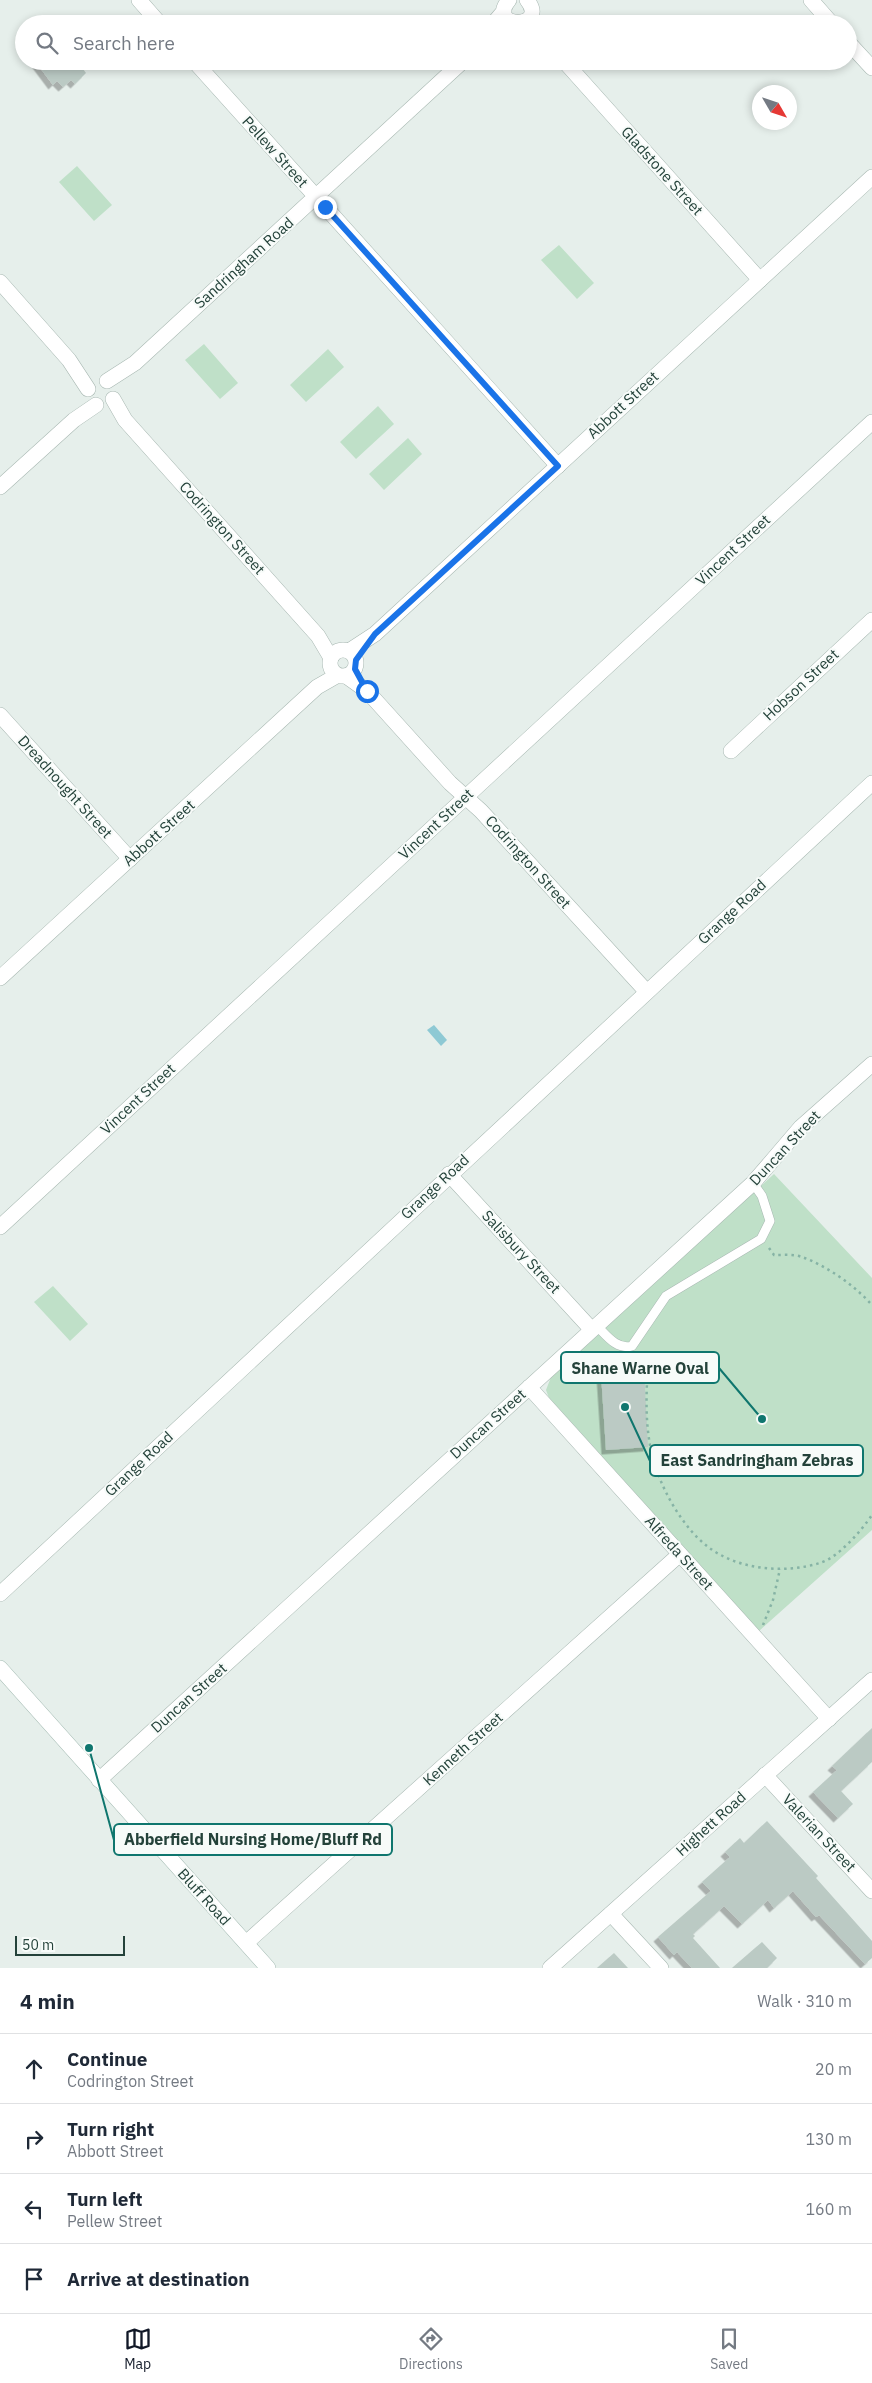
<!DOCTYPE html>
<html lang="en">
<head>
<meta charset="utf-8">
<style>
  body { margin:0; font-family:"IBM Plex Sans",sans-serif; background:#f2f2f3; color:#1f2937 }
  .compass { position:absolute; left:752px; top:85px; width:45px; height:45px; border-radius:50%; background:#fff; box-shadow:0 2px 8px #0003; rotate:129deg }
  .scale { position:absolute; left:15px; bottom:12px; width:110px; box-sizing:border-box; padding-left:5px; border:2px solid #24423a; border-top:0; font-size:14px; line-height:18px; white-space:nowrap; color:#24423a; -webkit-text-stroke:4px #f7fbf9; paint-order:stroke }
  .stop { position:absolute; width:15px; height:15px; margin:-11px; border:4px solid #1a73e8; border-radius:50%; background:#fff }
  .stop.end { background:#1a73e8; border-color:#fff; box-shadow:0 1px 5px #0008 }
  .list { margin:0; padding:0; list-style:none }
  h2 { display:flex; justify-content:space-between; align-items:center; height:65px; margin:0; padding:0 20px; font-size:21px }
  h2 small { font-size:16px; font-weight:400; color:#747a83 }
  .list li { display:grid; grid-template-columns:32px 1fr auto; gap:15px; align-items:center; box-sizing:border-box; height:70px; padding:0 20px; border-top:1px solid #e0e1e3 }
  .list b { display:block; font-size:19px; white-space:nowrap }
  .list p { margin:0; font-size:16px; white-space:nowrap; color:#747a83 }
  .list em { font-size:16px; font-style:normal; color:#747a83 }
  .icon { flex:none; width:28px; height:28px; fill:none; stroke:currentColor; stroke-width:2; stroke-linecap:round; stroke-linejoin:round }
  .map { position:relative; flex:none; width:872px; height:1968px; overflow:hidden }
  .search { position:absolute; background:#fff; box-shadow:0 2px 8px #0003; left:15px; right:15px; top:15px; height:55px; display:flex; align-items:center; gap:12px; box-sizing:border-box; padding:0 18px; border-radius:28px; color:#747a83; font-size:19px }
  .sheet { height:345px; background:#fff }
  nav { display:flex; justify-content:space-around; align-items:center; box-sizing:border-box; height:70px; border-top:1px solid #e0e1e3; background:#fff; font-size:14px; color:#747a83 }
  nav a { display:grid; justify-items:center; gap:2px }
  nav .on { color:#111827 }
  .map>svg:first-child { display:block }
  .park { fill:#bfe0c8 }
  .water { fill:#8ec9d4 }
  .building { fill:#bbcac4; filter:url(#shadow) }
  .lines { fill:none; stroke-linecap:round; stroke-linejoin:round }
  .service-casing { stroke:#a8b8b2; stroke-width:10 }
  .minor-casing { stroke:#a8b8b2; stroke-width:16 }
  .tertiary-casing { stroke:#a8b8b2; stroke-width:16 }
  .secondary-casing { stroke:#a4bbb3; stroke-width:16 }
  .path { stroke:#86b3a5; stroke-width:2.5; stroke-dasharray:2.5 4; stroke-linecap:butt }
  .service { stroke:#fff; stroke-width:9 }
  .minor { stroke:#fff; stroke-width:15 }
  .tertiary { stroke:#fff; stroke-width:15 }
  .secondary { stroke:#fff; stroke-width:15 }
  .route { stroke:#1a73e8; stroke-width:6 }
  .labels { text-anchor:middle; stroke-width:4; stroke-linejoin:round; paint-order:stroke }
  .street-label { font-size:15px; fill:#24423a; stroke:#f7fbf9 }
  .leader { fill:none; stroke:#0f766e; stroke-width:2 }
  .callout-dot { fill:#0f766e; stroke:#f7fbf9; stroke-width:2 }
  .callout { fill:#f7fbf9; stroke:#0f766e; stroke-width:2 }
  .callout-label { font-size:16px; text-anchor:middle; font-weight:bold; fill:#24423a }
</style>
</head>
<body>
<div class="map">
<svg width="872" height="1968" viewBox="0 0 872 1968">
  <defs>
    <filter id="shadow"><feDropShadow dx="-4.5" dy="4.5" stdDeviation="0" flood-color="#0004"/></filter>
  </defs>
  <rect width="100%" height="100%" fill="#e6efeb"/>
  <path class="park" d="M 77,166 L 112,205 L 94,221 L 59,182 Z
    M 559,245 L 594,283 L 577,299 L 541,260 Z
    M 204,344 L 238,383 L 220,399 L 185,360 Z
    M 328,349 L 344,367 L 306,402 L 290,385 Z
    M 378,406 L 394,424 L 356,459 L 340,442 Z
    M 408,438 L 422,454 L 384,490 L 369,474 Z
    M 774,1174 L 872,1278 L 872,1530 L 759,1631 L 549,1398 L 546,1390 L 551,1377 Z
    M 53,1286 L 88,1324 L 70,1341 L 34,1302 Z"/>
  <path class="water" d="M 434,1025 L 447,1040 L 441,1046 L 427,1030 Z"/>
  <path class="building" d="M 35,61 L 92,61 L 83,69 L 86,73 L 75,84 L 71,80 L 63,87 L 57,81 L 53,85 Z
    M 600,1358 L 644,1367 L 648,1447 L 606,1450 Z
    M 872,1728 L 872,1762 L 841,1791 L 853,1804 L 838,1818 L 813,1792 L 837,1770 L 832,1766 Z
    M 767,1821 L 818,1876 L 816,1878 L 872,1941 L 872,1958 L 865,1964 L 819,1915 L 816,1917 L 793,1891 L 774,1908 L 768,1900 L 742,1924 L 724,1906 L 693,1934 L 695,1936 L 693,1938 L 720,1968 L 692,1968 L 677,1952 L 674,1955 L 658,1937 L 711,1891 L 702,1882 L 730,1857 L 725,1852 L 740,1838 L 744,1843 Z
    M 762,1942 L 777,1958 L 767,1968 L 732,1968 Z
    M 614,1953 L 628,1968 L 597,1968 Z"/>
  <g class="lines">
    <g class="service-casing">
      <path id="service" d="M 597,1326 C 607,1336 617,1350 632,1346 L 666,1296 L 761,1239 L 770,1221 L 762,1196 L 753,1183"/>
    </g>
    <g class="minor-casing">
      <path id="minor" d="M 139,0 L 160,24
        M 509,0 C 485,29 550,30 527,0
        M 811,0 L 832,24
        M 493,24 L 504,11
        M 848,42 L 872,68
        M 194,61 L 558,466
        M 564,61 L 760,280
        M 0,282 L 69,360 L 88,389
        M 107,381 L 135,363 L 463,61
        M 113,399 L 125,420 L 318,636 L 331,658
        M 0,487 L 74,420 L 96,405
        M 346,676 L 367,691 L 450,783 L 481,811 L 646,991
        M 0,715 L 130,859
        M 731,751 L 872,620
        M 449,1174 L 592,1330
        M 0,1227 L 872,422
        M 529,1387 L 829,1719
        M 0,1594 L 872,783
        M 765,1775 L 872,1891
        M 99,1780 L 753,1183 L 801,1127 L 872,1064
        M 611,1914 L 661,1968
        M 246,1943 L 680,1554"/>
    </g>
    <g class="tertiary-casing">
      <path id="tertiary" d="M330 663a13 13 0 1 1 26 0a13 13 0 1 1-26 0Z
        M 349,651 L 375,634 L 872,177
        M 0,978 L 317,687 L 338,675
        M 550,1968 L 872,1680"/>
    </g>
    <g class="secondary-casing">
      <path id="secondary" d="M 0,1668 L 268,1968"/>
    </g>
    <path class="path" d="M 769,1248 L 774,1255 C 783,1255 794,1254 802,1257 C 827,1266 854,1285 872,1305
      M 587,1353 L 618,1358
      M 626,1359 L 648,1362 C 646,1399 644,1435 657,1471 C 666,1497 685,1529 707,1546 C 737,1570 784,1574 820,1563 C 839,1557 861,1531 872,1515
      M 763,1625 L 773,1600 L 780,1569"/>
    <use href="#service" class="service"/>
    <use href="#minor" class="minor"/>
    <use href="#tertiary" class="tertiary"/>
    <use href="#secondary" class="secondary"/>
  </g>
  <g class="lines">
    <path class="route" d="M 325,207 L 558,466 L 375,634 L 356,660 L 355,669 L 367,691"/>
  </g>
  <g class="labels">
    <g class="street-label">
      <text transform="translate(275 152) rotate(48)" y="5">Pellew Street</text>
      <text transform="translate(662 171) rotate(48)" y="5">Gladstone Street</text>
      <text transform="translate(244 263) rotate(-42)" y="5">Sandringham Road</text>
      <text transform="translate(623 405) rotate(-43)" y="5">Abbott Street</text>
      <text transform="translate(222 528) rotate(48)" y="5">Codrington Street</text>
      <text transform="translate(733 550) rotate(-43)" y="5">Vincent Street</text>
      <text transform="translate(801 685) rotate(-43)" y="5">Hobson Street</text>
      <text transform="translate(65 787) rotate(48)" y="5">Dreadnought Street</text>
      <text transform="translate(436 824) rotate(-43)" y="5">Vincent Street</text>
      <text transform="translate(159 833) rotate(-42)" y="5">Abbott Street</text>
      <text transform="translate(528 862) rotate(48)" y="5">Codrington Street</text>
      <text transform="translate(732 912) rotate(-43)" y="5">Grange Road</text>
      <text transform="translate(138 1099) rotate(-43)" y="5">Vincent Street</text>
      <text transform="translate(785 1148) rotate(-47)" y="5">Duncan Street</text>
      <text transform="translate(435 1187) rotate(-43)" y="5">Grange Road</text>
      <text transform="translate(521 1252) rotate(47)" y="5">Salisbury Street</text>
      <text transform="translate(488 1424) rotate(-42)" y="5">Duncan Street</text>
      <text transform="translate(139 1464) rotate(-43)" y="5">Grange Road</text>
      <text transform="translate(679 1553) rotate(48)" y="5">Alfreda Street</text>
      <text transform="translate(189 1698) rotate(-42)" y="5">Duncan Street</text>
      <text transform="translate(463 1749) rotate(-42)" y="5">Kenneth Street</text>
      <text transform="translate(711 1824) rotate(-42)" y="5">Highett Road</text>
      <text transform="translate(819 1833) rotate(47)" y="5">Valerian Street</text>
      <text transform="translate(204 1897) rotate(48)" y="5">Bluff Road</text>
    </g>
  </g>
  <path class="leader" d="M762 1419L719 1368M625 1407L650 1461M89 1748L114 1840"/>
  <g class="callout-dot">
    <circle cx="762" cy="1419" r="5"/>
    <circle cx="625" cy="1407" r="5"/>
    <circle cx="89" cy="1748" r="5"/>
  </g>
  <g class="callout">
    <rect x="561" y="1352" width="158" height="31" rx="5"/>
    <rect x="650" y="1445" width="213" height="31" rx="5"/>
    <rect x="114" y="1824" width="278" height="31" rx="5"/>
  </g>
  <g class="callout-label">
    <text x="640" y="1374">Shane Warne Oval</text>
    <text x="757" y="1466">East Sandringham Zebras</text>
    <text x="253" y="1845">Abberfield Nursing Home/Bluff Rd</text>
  </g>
</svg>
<svg class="compass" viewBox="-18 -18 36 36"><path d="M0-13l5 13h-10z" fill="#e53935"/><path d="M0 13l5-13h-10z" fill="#747a83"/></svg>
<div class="scale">50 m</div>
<div class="stop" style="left:367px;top:691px"></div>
<div class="stop end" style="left:325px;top:207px"></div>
<div class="search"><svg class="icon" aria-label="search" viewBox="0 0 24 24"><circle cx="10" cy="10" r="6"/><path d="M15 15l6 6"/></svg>Search here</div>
</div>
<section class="sheet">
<h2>4 min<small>Walk · 310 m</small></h2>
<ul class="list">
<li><svg class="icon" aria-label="ahead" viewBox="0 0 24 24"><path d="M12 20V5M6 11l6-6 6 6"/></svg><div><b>Continue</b><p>Codrington Street</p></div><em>20 m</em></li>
<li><svg class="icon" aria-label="right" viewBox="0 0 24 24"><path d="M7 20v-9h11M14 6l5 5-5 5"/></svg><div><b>Turn right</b><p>Abbott Street</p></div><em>130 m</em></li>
<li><svg class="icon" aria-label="left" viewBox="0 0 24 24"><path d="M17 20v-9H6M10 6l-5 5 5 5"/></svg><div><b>Turn left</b><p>Pellew Street</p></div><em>160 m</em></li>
<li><svg class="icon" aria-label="arrive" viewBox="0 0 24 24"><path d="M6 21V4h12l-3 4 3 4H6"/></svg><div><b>Arrive at destination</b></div></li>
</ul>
</section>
<nav>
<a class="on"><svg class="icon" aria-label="map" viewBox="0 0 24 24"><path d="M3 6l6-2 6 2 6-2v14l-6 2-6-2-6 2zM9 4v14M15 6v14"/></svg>Map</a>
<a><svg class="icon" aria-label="directions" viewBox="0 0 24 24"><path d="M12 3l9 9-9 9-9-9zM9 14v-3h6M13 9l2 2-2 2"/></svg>Directions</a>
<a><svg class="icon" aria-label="saved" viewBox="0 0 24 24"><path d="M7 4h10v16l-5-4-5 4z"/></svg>Saved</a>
</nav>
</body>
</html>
